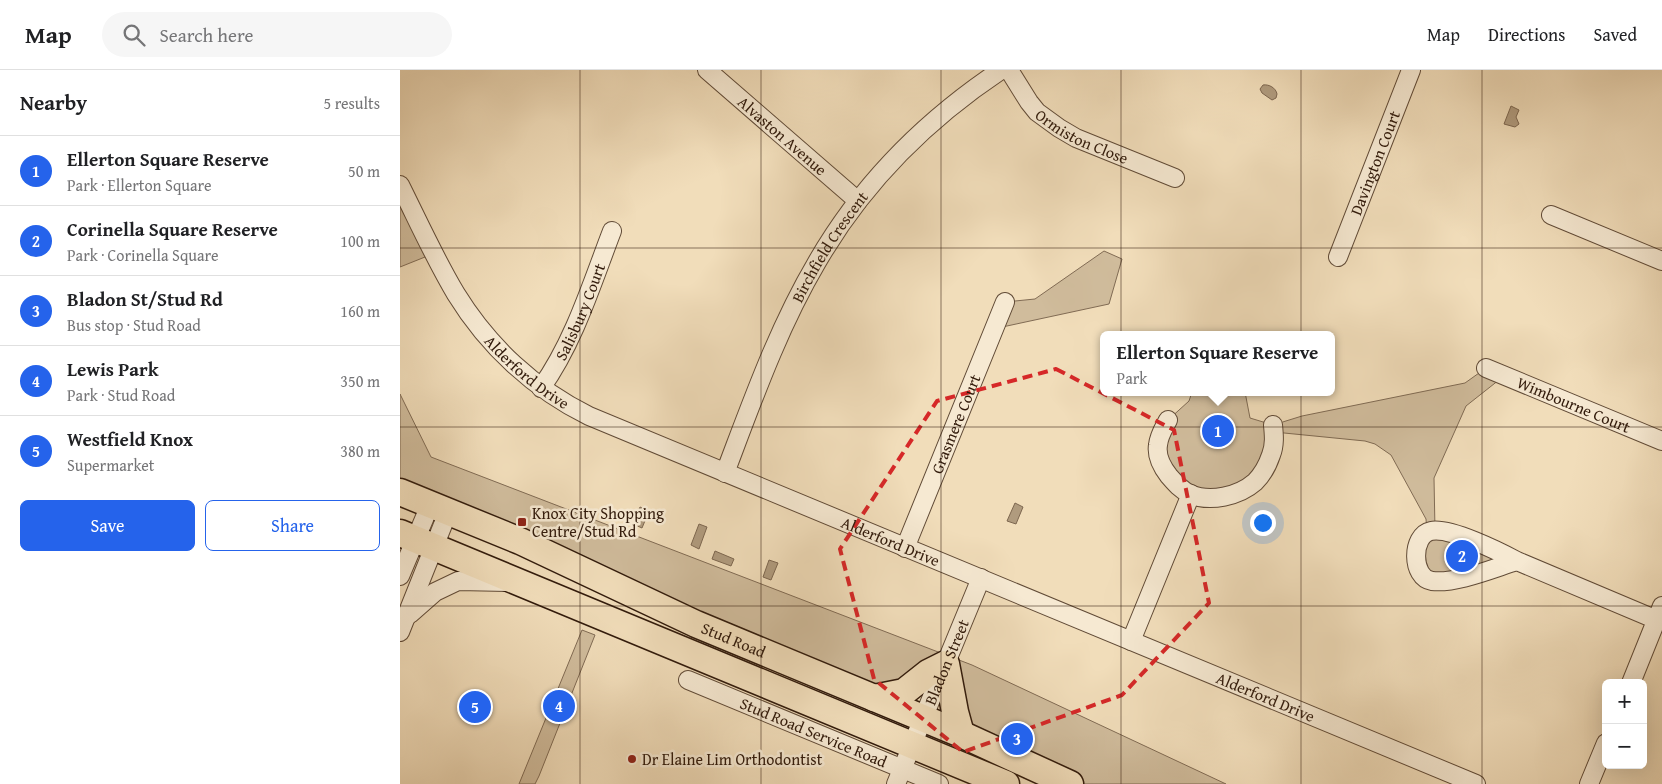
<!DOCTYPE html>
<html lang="en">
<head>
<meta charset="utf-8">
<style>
  body { margin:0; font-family:"Gentium Book Plus",serif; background:#f6f6f6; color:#202124 }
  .controls { position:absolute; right:15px; bottom:15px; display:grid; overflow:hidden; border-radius:8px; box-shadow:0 5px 20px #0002 }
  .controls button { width:45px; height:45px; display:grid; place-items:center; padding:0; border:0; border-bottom:1px solid #e0e0e0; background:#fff; color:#202124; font:25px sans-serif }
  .you { position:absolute; left:862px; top:452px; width:18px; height:18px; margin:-12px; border:4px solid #fff; border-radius:50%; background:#1a73e8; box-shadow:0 0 0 8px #1a73e833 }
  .badge { display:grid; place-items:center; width:32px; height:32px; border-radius:50%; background:#2563eb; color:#fff; font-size:16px; font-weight:700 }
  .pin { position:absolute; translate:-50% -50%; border:2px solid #fff; box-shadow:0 1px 5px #0006 }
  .popup { position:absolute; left:700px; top:261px; width:235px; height:65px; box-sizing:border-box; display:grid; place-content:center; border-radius:8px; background:#fff; filter:drop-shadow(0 1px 4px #0005); font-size:16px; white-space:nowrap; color:#757577 }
  .popup b { font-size:19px; color:#202124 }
  .popup::after { content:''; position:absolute; left:50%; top:100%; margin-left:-10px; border:10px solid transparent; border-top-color:#fff }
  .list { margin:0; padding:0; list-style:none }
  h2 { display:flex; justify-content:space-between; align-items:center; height:65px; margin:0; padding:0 20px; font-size:21px }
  h2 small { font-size:16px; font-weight:400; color:#757577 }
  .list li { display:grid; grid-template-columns:32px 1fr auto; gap:15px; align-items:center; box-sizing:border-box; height:70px; padding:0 20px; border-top:1px solid #e0e0e0 }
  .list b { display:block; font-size:19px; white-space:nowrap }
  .list p { margin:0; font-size:16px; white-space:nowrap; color:#757577 }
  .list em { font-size:16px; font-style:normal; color:#757577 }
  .actions { display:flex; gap:10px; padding:15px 20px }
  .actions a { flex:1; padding:11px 0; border:1px solid #2563eb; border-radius:8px; text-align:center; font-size:18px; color:#2563eb }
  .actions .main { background:#2563eb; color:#fff }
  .icon { flex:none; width:28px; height:28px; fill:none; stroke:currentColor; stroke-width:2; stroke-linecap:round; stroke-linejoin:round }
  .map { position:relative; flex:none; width:1262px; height:714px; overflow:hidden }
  header { display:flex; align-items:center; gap:30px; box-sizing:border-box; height:70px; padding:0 25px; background:#fff; border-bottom:1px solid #e0e0e0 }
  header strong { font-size:24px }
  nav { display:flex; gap:28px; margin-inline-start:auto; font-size:18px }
  .search { width:350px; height:45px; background:#f6f6f6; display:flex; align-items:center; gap:12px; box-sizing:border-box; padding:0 18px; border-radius:28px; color:#757577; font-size:19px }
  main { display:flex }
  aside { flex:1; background:#fff }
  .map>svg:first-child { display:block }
  .green { fill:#d0bc9c; stroke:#806b54 }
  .water { fill:#b09b7e; stroke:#7d6750 }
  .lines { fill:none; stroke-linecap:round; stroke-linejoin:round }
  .street-casing { stroke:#614b37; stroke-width:20 }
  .primary-casing { stroke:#311a0b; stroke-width:29 }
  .street { stroke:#f6e9d2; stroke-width:18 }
  .primary { stroke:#f1ddba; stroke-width:26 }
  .marked { fill:none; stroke:#d62828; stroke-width:4; stroke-dasharray:10 6; stroke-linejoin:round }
  .grid { fill:none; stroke:#311a0b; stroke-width:1; stroke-opacity:0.55 }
  .poi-dot { fill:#8f2418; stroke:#f6e9d2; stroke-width:2 }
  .labels { text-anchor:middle; stroke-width:5; stroke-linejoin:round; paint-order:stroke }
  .street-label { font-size:16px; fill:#311a0b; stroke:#f6e9d2 }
  .poi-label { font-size:16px; fill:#311a0b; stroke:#f6e9d2; text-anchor:start }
</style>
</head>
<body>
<header>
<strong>Map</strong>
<div class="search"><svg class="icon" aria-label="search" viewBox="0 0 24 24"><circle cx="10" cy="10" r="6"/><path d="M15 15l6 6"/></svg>Search here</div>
<nav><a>Map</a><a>Directions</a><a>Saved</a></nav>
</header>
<main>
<aside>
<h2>Nearby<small>5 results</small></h2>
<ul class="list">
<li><span class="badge">1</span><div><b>Ellerton Square Reserve</b><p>Park · Ellerton Square</p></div><em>50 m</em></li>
<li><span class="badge">2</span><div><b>Corinella Square Reserve</b><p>Park · Corinella Square</p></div><em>100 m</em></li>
<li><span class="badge">3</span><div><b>Bladon St/Stud Rd</b><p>Bus stop · Stud Road</p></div><em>160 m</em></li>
<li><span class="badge">4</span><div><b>Lewis Park</b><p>Park · Stud Road</p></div><em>350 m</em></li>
<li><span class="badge">5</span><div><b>Westfield Knox</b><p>Supermarket</p></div><em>380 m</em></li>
</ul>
<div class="actions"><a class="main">Save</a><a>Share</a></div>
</aside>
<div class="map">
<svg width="1262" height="714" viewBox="0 0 1262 714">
  <rect width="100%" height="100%" fill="#f1ddba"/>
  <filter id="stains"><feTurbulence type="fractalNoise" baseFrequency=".004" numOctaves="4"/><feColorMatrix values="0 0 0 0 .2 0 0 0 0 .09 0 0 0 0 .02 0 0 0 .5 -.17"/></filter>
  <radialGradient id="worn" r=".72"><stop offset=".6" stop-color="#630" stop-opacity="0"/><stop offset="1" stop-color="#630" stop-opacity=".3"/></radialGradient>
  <path class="green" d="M 0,133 L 35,183 L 0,197 Z
    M 704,181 L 722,189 L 709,234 L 593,259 L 605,232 L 635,229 Z
    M 1086,298 L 1104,306 L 1066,336 L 1034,408 L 1035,460 L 1117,491 L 1022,507 L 1027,462 L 1026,449 L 991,385 L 975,374 L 965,371 L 874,362 L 871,387 L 831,425 L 779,417 L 759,366 L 768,350 L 789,331 L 792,322 L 845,322 L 850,348 L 873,355 L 902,346 L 1065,313 Z
    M 0,324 L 31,387 L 572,595 L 826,714 L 670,714 L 561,664 L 546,594 L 496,624 L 0,422 Z
    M 182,560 L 195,565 L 139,706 L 135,714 L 119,714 Z"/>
  <path class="water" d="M 863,15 C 869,14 876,18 877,24 L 876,28 L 872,30 L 862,23 L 860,19 Z
    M 1111,36 L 1119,40 L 1116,47 L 1119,54 L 1115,57 L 1104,54 Z
    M 615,433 L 623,437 L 616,454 L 607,451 Z
    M 240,437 L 249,441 L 242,458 L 233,454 Z
    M 299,454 L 307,457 L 299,479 L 291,475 Z
    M 315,481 L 334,489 L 331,496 L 312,489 Z
    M 369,490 L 378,493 L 371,510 L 363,507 Z"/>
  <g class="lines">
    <g class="street-casing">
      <g id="street">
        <path id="s1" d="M 307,0 L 458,131"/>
        <path id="s2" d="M 609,0 L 629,32 L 637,42 L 659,58 L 676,68 L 775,108"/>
        <path id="s3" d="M 0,115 C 18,151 35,189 56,224 C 88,276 134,319 189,346 L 1076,714"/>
        <path d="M 1151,145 L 1262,191"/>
        <path id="s4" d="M 938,187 L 1011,0"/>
        <path id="s5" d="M 1086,298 L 1262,371"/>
        <path id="s6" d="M 141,318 C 174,272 192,213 212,161"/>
        <path d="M 768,350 C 764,358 759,365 758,375 C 756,387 762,397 769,406 C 775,413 781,420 790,424 C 810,433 839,426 855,412 C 862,405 868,394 871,385 C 875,375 874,365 873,355"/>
        <path id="s7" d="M 325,403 C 352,332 378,258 417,192 C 462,114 526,50 601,0"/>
        <path id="s8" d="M 505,478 L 605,232"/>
        <path d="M 1117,491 C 1094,498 1056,514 1032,511 C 1011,508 1011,465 1031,461 C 1050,457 1100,482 1117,491 L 1257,550"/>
        <path d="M 0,506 L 30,435"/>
        <path d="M 10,544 L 35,522 L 58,511 L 108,512"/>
        <path d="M 0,562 L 48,442"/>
        <path d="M 731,571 L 791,424"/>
        <path id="s9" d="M 288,610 L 539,714"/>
        <path d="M 1231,613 L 1262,536"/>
        <path id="s10" d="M 496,714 L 581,508"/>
        <path d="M 1189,714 L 1206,673"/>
      </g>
    </g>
    <g class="primary-casing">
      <g id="primary">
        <path id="s11" d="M 0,422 L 120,471 L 296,554 L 561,664 L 670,714"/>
        <path d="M 0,463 L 606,714"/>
        <path d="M 474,628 L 504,622 L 528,603 L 546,594 L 555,642 L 561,664"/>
      </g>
    </g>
    <use href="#street" class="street"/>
    <use href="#primary" class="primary"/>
  </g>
  <path class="marked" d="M 656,299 L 774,360 L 809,533 L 722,625 L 563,682 L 474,609 L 440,479 L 537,331 Z"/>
  <path class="grid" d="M 180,0 L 180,714M 361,0 L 361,714M 541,0 L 541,714M 721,0 L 721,714M 901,0 L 901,714M 1082,0 L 1082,714M 0,178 L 1262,178M 0,357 L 1262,357M 0,536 L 1262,536"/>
  <g class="poi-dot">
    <rect x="117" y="447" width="10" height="10" rx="2.5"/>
    <circle cx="232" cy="689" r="5"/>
  </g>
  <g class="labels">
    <g class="street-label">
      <text dy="6" stroke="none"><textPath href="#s2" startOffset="102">Ormiston Close</textPath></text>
      <text dy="6" stroke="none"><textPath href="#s1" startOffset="100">Alvaston Avenue</textPath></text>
      <text dy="6" stroke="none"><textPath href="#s4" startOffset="101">Davington Court</textPath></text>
      <text dy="6" stroke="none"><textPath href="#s7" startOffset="250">Birchfield Crescent</textPath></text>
      <text dy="6" stroke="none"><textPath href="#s6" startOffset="86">Salisbury Court</textPath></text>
      <text dy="6" stroke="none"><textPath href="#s3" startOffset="229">Alderford Drive</textPath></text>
      <text dy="6" stroke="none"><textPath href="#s5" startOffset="95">Wimbourne Court</textPath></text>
      <text dy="6" stroke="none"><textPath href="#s8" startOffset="134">Grasmere Court</textPath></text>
      <text dy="6" stroke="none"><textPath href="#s3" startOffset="632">Alderford Drive</textPath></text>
      <text dy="6" stroke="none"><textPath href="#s11" startOffset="365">Stud Road</textPath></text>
      <text dy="6" stroke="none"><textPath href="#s10" startOffset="132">Bladon Street</textPath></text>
      <text dy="6" stroke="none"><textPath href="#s3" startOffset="1038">Alderford Drive</textPath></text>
      <text dy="6" stroke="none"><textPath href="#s9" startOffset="136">Stud Road Service Road</textPath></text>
    </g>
    <g class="poi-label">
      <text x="132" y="449">Knox City Shopping<tspan x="132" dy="18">Centre/Stud Rd</tspan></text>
      <text x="242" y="695">Dr Elaine Lim Orthodontist</text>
    </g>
  </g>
  <rect width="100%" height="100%" filter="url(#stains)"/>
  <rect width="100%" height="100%" fill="url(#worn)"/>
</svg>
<div class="controls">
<button>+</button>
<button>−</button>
</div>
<div class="you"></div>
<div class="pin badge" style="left:818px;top:361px">1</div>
<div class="popup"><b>Ellerton Square Reserve</b>Park</div>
<div class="pin badge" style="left:1062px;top:486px">2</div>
<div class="pin badge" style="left:617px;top:669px">3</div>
<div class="pin badge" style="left:159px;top:636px">4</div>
<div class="pin badge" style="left:75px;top:637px">5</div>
</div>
</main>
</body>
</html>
